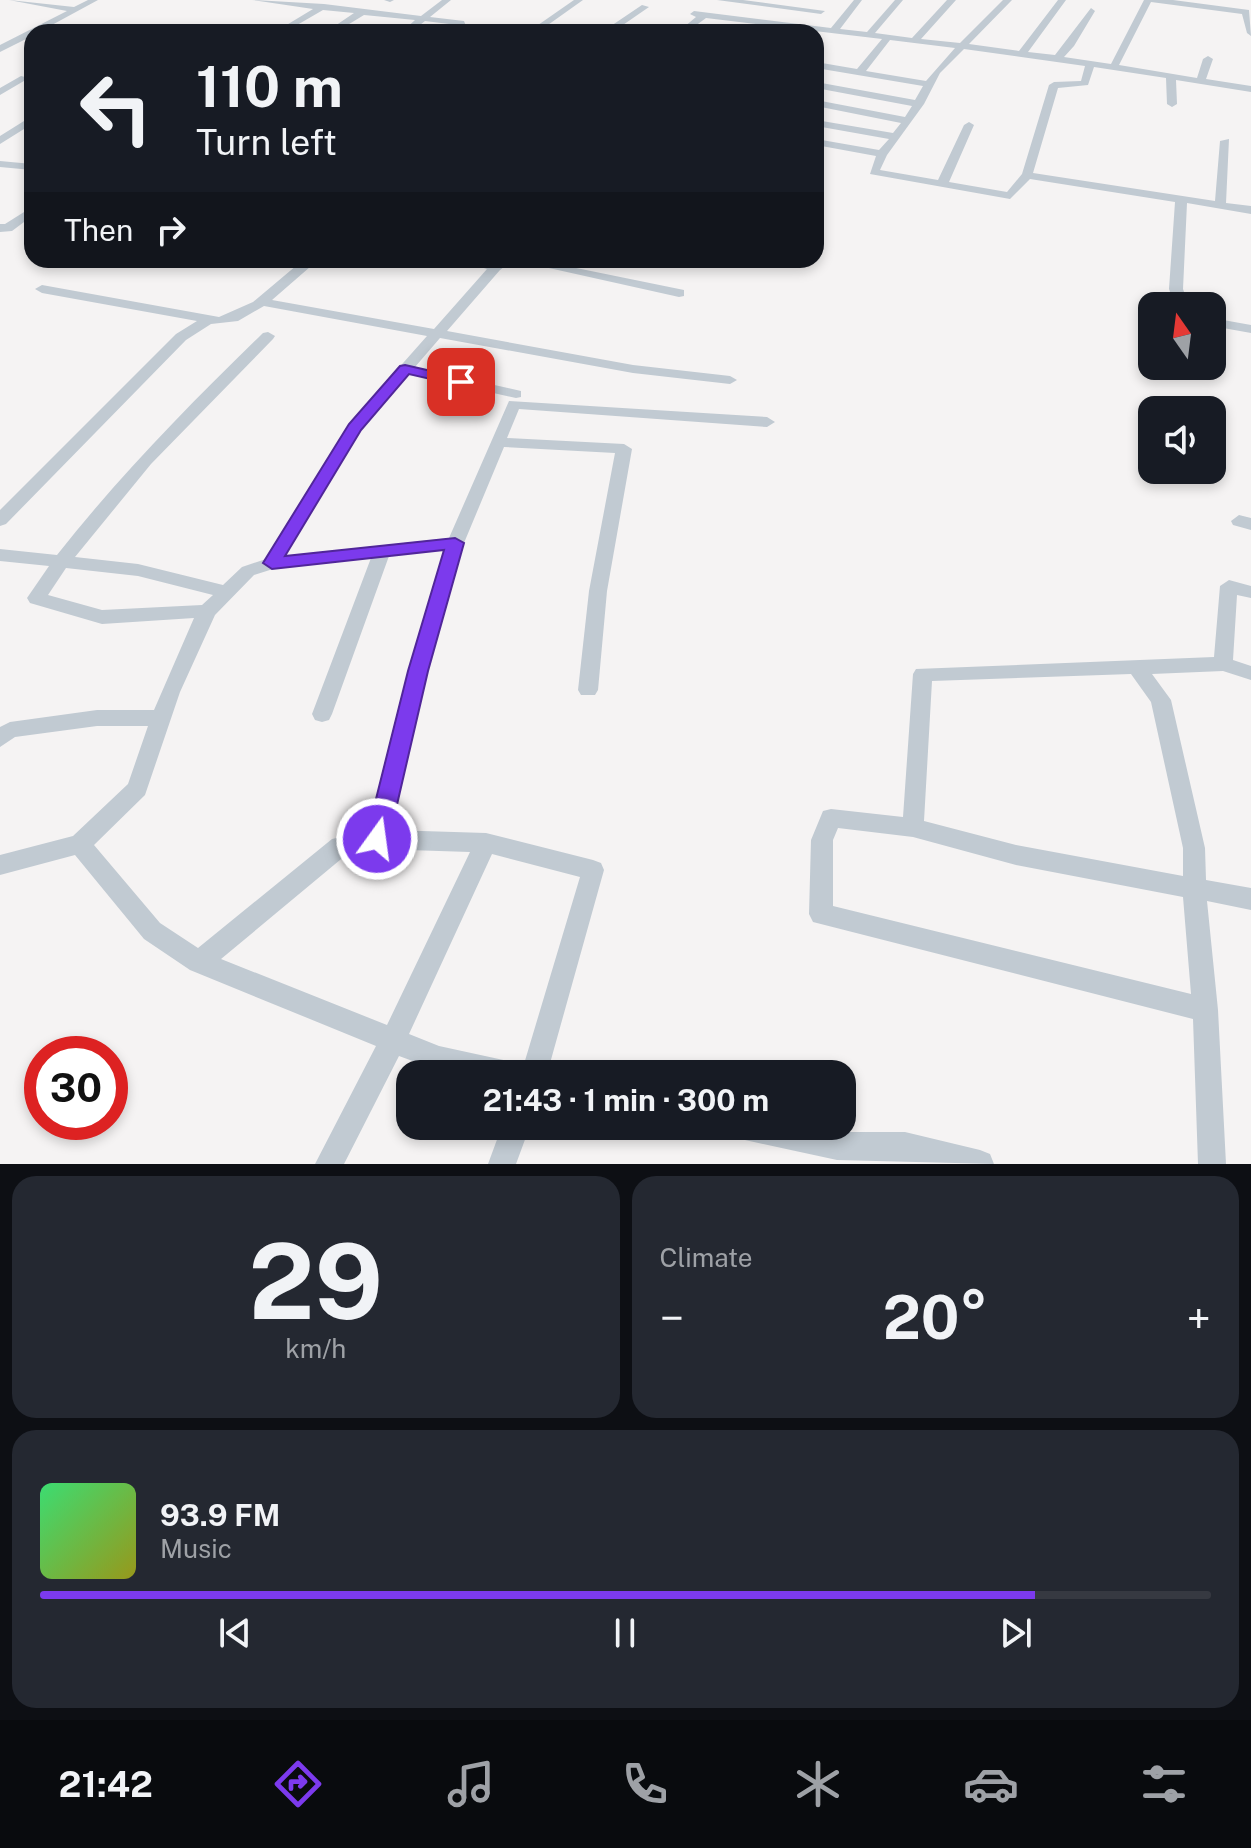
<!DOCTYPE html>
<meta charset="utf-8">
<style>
body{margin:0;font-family:"Public Sans",sans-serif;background:#242831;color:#f1f3f6;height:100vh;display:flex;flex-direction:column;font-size:30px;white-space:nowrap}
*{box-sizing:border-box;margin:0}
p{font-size:26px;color:#9ea1a6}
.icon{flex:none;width:44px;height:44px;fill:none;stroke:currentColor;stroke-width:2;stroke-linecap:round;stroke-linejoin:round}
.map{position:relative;height:1164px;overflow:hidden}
.panel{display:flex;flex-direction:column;gap:12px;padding:12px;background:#0d0f14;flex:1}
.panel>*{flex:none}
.banner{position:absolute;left:24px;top:24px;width:800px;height:244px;border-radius:24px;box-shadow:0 4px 12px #0003;background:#171b24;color:#f1f3f6;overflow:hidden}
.needle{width:52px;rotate:346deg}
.controls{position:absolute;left:1138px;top:292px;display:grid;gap:16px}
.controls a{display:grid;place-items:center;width:88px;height:88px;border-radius:16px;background:#171b24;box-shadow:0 4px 12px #0003;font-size:40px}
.speed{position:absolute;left:24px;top:1036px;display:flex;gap:16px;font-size:40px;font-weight:700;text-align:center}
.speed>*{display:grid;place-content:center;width:104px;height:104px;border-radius:50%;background:#171b24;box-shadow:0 4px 12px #0003;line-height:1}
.speed .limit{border:12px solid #d22;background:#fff;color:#111}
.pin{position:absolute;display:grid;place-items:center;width:68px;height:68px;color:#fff;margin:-34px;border-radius:16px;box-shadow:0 4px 12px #0006}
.me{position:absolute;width:88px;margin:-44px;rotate:14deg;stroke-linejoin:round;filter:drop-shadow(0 0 6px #0008)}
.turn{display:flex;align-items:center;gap:28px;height:168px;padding:0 40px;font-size:36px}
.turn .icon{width:104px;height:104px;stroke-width:2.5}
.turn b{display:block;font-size:56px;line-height:68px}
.then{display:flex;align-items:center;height:76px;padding:0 40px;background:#0003;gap:16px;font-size:30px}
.big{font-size:60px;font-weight:700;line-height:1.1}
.panel .card{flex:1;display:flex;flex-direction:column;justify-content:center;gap:12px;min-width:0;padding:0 28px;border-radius:24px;background:#242831}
.panel .dial{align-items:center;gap:0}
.dial b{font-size:104px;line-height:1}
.song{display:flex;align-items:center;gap:24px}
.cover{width:96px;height:96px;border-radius:12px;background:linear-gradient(135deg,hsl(140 70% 55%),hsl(60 70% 35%))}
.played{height:8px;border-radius:4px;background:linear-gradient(90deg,#7c3aed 85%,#363941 85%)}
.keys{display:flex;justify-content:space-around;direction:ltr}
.heat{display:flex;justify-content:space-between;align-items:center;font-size:44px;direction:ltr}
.panel .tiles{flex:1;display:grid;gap:12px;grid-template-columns:1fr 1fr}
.card:last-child{grid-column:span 2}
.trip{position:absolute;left:396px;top:1060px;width:460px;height:80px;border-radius:24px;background:#171b24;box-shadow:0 4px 12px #0003;font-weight:700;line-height:80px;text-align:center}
.tab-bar{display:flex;height:128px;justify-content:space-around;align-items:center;background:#090b0e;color:#9ea1a6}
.tab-bar .icon{width:56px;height:56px}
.tab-bar .on{color:#7c3aed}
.tab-bar b{font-size:36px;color:#f1f3f6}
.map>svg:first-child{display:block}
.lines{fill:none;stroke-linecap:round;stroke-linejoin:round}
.street{fill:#c1cad2;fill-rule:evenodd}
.route{fill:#7c3aed;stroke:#51269a;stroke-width:2}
</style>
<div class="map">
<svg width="1251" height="1164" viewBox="0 0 1251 1164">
<rect width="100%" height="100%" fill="#f5f3f3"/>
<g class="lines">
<path class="street" d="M9,0L74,7L88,0H98L39,32H32V36L0,52V45L67,11Z
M252,0L324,4L421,16L442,0H451L430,17L464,21L466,26L458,32H448L457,25L425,21L411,32H402L415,20L364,15L336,32H326L354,13L323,10L285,32H275L313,9Z
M384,0H394L390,2Z
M574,0H583L538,32H528Z
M717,0H743L825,11L821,14Z
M854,0H862L840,29L867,32L895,0H903L875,33L912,38L947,0H956L921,39L960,43L1003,0H1012L969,44L1019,51L1058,0H1066L1028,52L1055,55L1091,8L1095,11L1074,46L1064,57L1111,64L1144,0H1173L1249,10L1251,36L1247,33L1242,14L1151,2L1119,65L1197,78L1203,59L1208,56L1213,59L1206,79L1251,86V92L1176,80L1177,104L1172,107L1167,104L1166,78L1094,67L1088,85L1058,88L1033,173L1215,201L1220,141L1229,139L1226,203L1251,206V214L1187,203L1183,289L1189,306H1175L1169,289L1175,202L1030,179L1010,199L870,174L876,156L816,145V139L879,150L889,139L816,126V120L893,133L901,123L816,106V100L905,117L912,106L816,88V82L915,100L923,86L816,68V62L857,69L882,39L706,18L687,32H678L696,17L690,14L694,11L831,28ZM890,40L955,48L926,81L866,71ZM964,49L1085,66L1081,81L1054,82L1049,85L1022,174L1007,192L949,182L974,125L969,122L964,125L938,180L880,170L887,155L924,104L940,73Z
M642,5L649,7L620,27L644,32H602Z
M164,26L212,29L216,32L161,31Z
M21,76L29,78L0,95V88Z
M32,116V124L0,144V136Z
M0,161L32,164V170L0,167Z
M32,207V216L12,231L0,232V224H5Z
M303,260H318L272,300L434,329L487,269L458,260L494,263L498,260H537L684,290V296L679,297L513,260L500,270L447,331L633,365L730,376L737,380L730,384L633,373L440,338L415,367L521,391V397L516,398L409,374L360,429L285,556L449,538L509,401L767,417L775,422L767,427L519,409L507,438L624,444L632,449L607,591L598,690L595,695H581L578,690L589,591L615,453L504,447L464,543L428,671L390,830L486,833L593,860L601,863L604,870L547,1074H448L399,1056L344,1164H315L376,1046L190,970L144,939L75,855L0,875V855L73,836L128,784L148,726H97L15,737L0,747V727L10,722L97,710H154L194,618L102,624L30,603L27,598L49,566L0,561V549L57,555C120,475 190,404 263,333L268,332L275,336L273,339L151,464L75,557L138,564L223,585L242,567L266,559L349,424L427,336L264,306L238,321L211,324L186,340L6,524L0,526V510L176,334L197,321L42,293L35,289L42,285L219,317L253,302ZM444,550L408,671L368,831L332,839L198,948L160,923L94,845L145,795L180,692L215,615L254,575L273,569L371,558L312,714L315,720L322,722L329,720L332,714L389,556ZM66,568L138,576L213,595L202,605L102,610L48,595ZM377,849L470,852L387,1025L221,959L346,855ZM492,854L580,877L521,1074L517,1065L508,1061L439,1046L409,1034Z
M343,260H392L369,268Z
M1212,318L1251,325V333L1212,326Z
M1239,515L1251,518V530L1233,525L1231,521Z
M1229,580L1251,586V598L1237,595L1233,660L1251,666V680L1223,671L1152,674L1171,700L1205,848L1206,880L1251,888V910L1207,901L1218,1010L1226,1164H1198L1193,1019L813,922L809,914L811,840L823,811L831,809L903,817L913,674L916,669L1214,657L1220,586ZM1131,674L1151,702L1183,848V876L1016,845L924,821L932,681ZM838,828L913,837L1016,865L1183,897L1191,994L833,906V840Z
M502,1126H530L516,1164H488Z
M731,1126H808L837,1132H905L980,1150L990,1154L994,1164L837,1160L745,1140L735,1136Z"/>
</g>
<path class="route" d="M405,365L466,379L468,382L461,386L409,374L361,430L285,556L455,538L464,543L428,671L389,839L385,845L377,848L369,845L366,839L408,671L444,550L272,569L263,563L349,424L400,366Z"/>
</svg>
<div class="controls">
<a><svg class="needle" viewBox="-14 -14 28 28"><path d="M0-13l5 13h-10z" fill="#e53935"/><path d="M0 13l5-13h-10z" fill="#9ea1a6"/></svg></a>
<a><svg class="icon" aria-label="sound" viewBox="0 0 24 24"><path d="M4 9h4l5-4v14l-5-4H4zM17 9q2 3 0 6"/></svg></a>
</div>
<div class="speed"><div class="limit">30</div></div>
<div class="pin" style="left:461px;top:382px;background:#d93025"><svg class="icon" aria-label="arrive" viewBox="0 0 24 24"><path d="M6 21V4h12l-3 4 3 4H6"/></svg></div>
<svg class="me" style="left:377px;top:839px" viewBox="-20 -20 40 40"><circle r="17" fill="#7c3aed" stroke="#fff" stroke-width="3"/><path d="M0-11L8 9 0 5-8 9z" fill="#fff"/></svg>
<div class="trip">21:43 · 1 min · 300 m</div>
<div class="banner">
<div class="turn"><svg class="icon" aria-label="left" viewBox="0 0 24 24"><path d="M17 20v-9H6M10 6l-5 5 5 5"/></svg><div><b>110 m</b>Turn left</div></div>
<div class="then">Then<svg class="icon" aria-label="right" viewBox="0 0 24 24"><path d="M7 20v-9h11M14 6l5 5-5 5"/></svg></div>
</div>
</div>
<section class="panel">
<div class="tiles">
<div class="card dial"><b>29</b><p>km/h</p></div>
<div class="card"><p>Climate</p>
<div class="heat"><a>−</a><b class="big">20°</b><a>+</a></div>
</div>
<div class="card">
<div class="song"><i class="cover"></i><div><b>93.9 FM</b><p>Music</p></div></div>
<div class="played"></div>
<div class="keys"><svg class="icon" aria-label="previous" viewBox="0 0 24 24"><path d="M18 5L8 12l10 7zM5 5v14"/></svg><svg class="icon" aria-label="pause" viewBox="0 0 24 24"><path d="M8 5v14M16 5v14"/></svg><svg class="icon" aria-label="next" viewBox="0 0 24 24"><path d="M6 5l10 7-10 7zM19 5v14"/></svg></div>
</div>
</div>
</section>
<nav class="tab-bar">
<b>21:42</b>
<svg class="icon on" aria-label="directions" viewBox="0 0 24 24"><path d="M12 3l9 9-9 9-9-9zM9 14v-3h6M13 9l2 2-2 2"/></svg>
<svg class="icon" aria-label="music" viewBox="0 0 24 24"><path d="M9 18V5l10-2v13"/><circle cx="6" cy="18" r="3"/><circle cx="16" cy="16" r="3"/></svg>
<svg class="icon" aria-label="phone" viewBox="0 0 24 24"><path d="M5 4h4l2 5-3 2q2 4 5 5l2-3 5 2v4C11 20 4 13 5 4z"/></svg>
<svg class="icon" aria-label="climate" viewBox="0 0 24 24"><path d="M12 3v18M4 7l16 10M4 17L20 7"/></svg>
<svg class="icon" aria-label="car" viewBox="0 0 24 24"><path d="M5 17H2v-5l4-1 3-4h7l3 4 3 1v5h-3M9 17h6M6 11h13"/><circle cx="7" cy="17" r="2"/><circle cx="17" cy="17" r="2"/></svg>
<svg class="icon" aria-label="filters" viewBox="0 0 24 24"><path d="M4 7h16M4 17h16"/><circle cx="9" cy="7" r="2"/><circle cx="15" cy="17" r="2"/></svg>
</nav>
